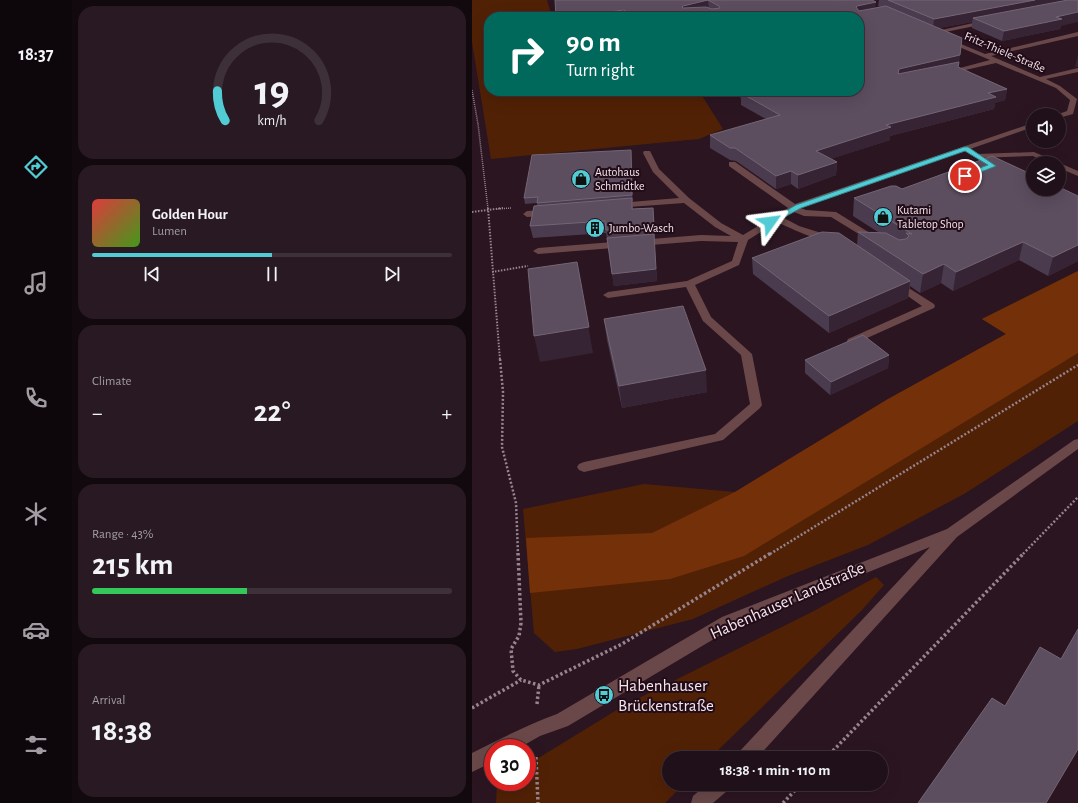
<!DOCTYPE html>
<meta charset="utf-8">
<style>
body{margin:0;font-family:"Alegreya Sans",sans-serif;background:#281922;color:#f1f3f6;height:100vh;display:flex;flex-direction:column;font-size:15px;white-space:nowrap}
*{box-sizing:border-box;margin:0}
p{font-size:13px;color:#a29da2}
.icon{flex:none;width:22px;height:22px;fill:none;stroke:currentColor;stroke-width:2;stroke-linecap:round;stroke-linejoin:round}
.map{position:relative;flex:1;overflow:hidden}
.panel{display:flex;flex-direction:column;gap:6px;padding:6px;background:#12090e;width:400px}
.panel>*{flex:none}
.guide{position:absolute;left:12px;top:12px;width:380px;height:84px;border-radius:16px;box-shadow:0 4px 16px #0002,0 0 0 1px #3d3038;background:#00695c;color:#fff;overflow:hidden}
.tools{position:absolute;left:554px;top:108px;display:grid;gap:8px}
.tools a{display:grid;place-items:center;width:40px;height:40px;border-radius:50%;background:#201019;box-shadow:0 4px 16px #0002,0 0 0 1px #3d3038;font-size:20px}
.speed{position:absolute;left:12px;top:739px;display:flex;gap:8px;font-size:20px;font-weight:700;text-align:center}
.speed>*{display:grid;place-content:center;width:52px;height:52px;border-radius:50%;background:#201019;box-shadow:0 4px 16px #0002,0 0 0 1px #3d3038;line-height:1}
.speed .limit{border:6px solid #d22;background:#fff;color:#111}
.pin{position:absolute;display:grid;place-items:center;width:34px;height:34px;color:#fff;margin:-17px;border:2px solid #fff;border-radius:50%;box-shadow:0 1px 4px #0007}
.me{position:absolute;width:44px;margin:-22px;rotate:59deg;stroke-linejoin:round;filter:drop-shadow(0 0 3px #0008)}
.turn{display:flex;align-items:center;gap:14px;height:84px;padding:0 16px;font-size:18px}
.turn .icon{width:52px;height:52px;stroke-width:2.5}
.turn b{display:block;font-size:28px;line-height:34px}
.big{font-size:30px;font-weight:700;line-height:1.1}
.panel .widget{flex:1;display:flex;flex-direction:column;justify-content:center;gap:6px;min-width:0;padding:0 14px;border-radius:16px;background:#281922}
.panel .dial{align-items:center;gap:0}
.dial svg{height:104px;overflow:visible;fill:none;stroke:#3d3038;stroke-width:7;stroke-linecap:round;text-anchor:middle}
.dial text{fill:#f1f3f6;stroke:none}
.song{display:flex;align-items:center;gap:12px}
.cover{width:48px;height:48px;border-radius:6px;background:linear-gradient(135deg,hsl(0 70% 55%),hsl(100 70% 35%))}
.played{height:4px;border-radius:2px;background:linear-gradient(90deg,#51ccd4 50%,#3d3038 50%)}
.keys{display:flex;justify-content:space-around;direction:ltr}
.heat{display:flex;justify-content:space-between;align-items:center;font-size:22px;direction:ltr}
.charge{height:6px;border-radius:3px;background:linear-gradient(90deg,#34c759 43%,#3d3038 0)}
.trip{position:absolute;left:190px;top:751px;width:226px;height:40px;border-radius:20px;background:#201019;box-shadow:0 4px 16px #0002,0 0 0 1px #3d3038;font-weight:700;line-height:40px;text-align:center}
main{display:flex;flex:1;min-height:0}
.tab-bar{display:flex;flex-direction:column;width:72px;justify-content:space-around;align-items:center;background:#0d060a;color:#a29da2}
.tab-bar .icon{width:28px;height:28px}
.tab-bar .current{color:#51ccd4}
.tab-bar b{font-size:18px;color:#f1f3f6}
.map>svg:first-child{display:block}
.green{fill:#512105}
.forest{fill:#743109}
.lines{fill:none;stroke-linecap:round;stroke-linejoin:round}
.path-far3{stroke:#97848e;stroke-width:1.5;stroke-dasharray:1 1;stroke-linecap:butt}
.path-far2{stroke:#97848e;stroke-width:2;stroke-dasharray:1.5 1.5;stroke-linecap:butt}
.path-far1{stroke:#97848e;stroke-width:2.5;stroke-dasharray:2 2;stroke-linecap:butt}
.path{stroke:#97848e;stroke-width:3.5;stroke-dasharray:2.5 2.5;stroke-linecap:butt}
.minor{fill:#6a4849;fill-rule:evenodd}
.wall{fill:#4a3b4e}
.shaded-wall{fill:#362435}
.building{fill:#5c4d5f;stroke:#746575}
.route{fill:#51ccd4;stroke:#35858a}
.labels{text-anchor:middle;stroke-width:4;stroke-linejoin:round;paint-order:stroke}
.far-street-label{font-size:12px;fill:#f5e5ed;stroke:#210c17}
.far-poi-label{font-size:12px;fill:#f5e5ed;stroke:#210c17;text-anchor:start}
.near-street-label{font-size:17px;fill:#f5e5ed;stroke:#210c17}
.near-poi-label{font-size:17px;fill:#f5e5ed;stroke:#210c17;text-anchor:start}
</style>
<main>
<nav class="tab-bar">
<b>18:37</b>
<svg class="icon current" aria-label="directions" viewBox="0 0 24 24"><path d="M12 3l9 9-9 9-9-9zM9 14v-3h6M13 9l2 2-2 2"/></svg>
<svg class="icon" aria-label="music" viewBox="0 0 24 24"><path d="M9 18V5l10-2v13"/><circle cx="6" cy="18" r="3"/><circle cx="16" cy="16" r="3"/></svg>
<svg class="icon" aria-label="phone" viewBox="0 0 24 24"><path d="M5 4h4l2 5-3 2q2 4 5 5l2-3 5 2v4C11 20 4 13 5 4z"/></svg>
<svg class="icon" aria-label="climate" viewBox="0 0 24 24"><path d="M12 3v18M4 7l16 10M4 17L20 7"/></svg>
<svg class="icon" aria-label="car" viewBox="0 0 24 24"><path d="M5 17H2v-5l4-1 3-4h7l3 4 3 1v5h-3M9 17h6M6 11h13"/><circle cx="7" cy="17" r="2"/><circle cx="17" cy="17" r="2"/></svg>
<svg class="icon" aria-label="filters" viewBox="0 0 24 24"><path d="M4 7h16M4 17h16"/><circle cx="9" cy="7" r="2"/><circle cx="15" cy="17" r="2"/></svg>
</nav>
<section class="panel">
<div class="widget dial"><svg viewBox="0 0 100 80">
<path d="M14 69A42 42 0 1 1 86 69"/>
<path d="M14 69A42 42 0 0 1 8 46" stroke="#51ccd4"/>
<text x="50" y="56" font-size="32" font-weight="700">19</text>
<text x="50" y="72" font-size="11">km/h</text>
</svg></div>
<div class="widget">
<div class="song"><i class="cover"></i><div><b>Golden Hour</b><p>Lumen</p></div></div>
<div class="played"></div>
<div class="keys"><svg class="icon" aria-label="previous" viewBox="0 0 24 24"><path d="M18 5L8 12l10 7zM5 5v14"/></svg><svg class="icon" aria-label="pause" viewBox="0 0 24 24"><path d="M8 5v14M16 5v14"/></svg><svg class="icon" aria-label="next" viewBox="0 0 24 24"><path d="M6 5l10 7-10 7zM19 5v14"/></svg></div>
</div>
<div class="widget"><p>Climate</p>
<div class="heat"><a>−</a><b class="big">22°</b><a>+</a></div>
</div>
<div class="widget"><p>Range · 43%</p><b class="big">215 km</b><div class="charge"></div></div>
<div class="widget"><p>Arrival</p><b class="big">18:38</b></div>
</section>
<div class="map">
<svg width="606" height="803" viewBox="0 0 606 803">
<rect width="100%" height="100%" fill="#2b1521"/>
<path class="green" d="M0,0H75L80,17H17V91H227L251,129L227,139L19,159L0,42Z
M606,271V421L492,494L396,545L316,576L221,619L105,649L83,652L62,633L51,509L172,484L263,492L416,399L534,334L510,319Z
M404,577L412,585L390,610L238,758H197V784H212L193,803H24L25,783L55,782V765L153,705L340,612Z"/>
<path class="forest" d="M606,271V353L272,556L198,579L58,593L54,538L180,533L263,492L416,399L534,334L510,319Z"/>
<g class="lines">
<path class="path-far3" d="M0,90L6,124L16,209
M24,209L39,208"/>
<path class="path-far2" d="M16,208L28,360
M0,212L31,208
M20,272L56,266"/>
<path class="path-far1" d="M28,359L31,392L30,447L44,503L46,554
M298,554L606,365
M551,554L606,497"/>
<path class="path" d="M46,553L49,623L47,636L39,649L41,671L49,680L67,685L150,644L299,553
M65,704L67,685
M0,708L49,680
M64,757L66,803
M354,758L552,553
M311,803L329,784"/>
<path class="minor" d="M515,20L518,22L517,23L459,35L456,33Z
M606,32V36L519,56L568,77L606,68V72L574,79L588,86L605,99L601,114L587,118V115H584L595,111L598,100L584,88L524,63L476,74L473,72L518,60L473,41V39H477L513,54Z
M249,91H257L260,94L255,95Z
M561,123V127L329,208L334,210L364,212L406,238L408,240L406,242H400L359,217L332,216L322,212L312,218L327,226L362,237L364,239L362,241C351,244 316,227 305,222L276,240L267,265L223,285L239,317L280,354L290,405L288,408L251,440L112,472L107,470L105,467L107,464L112,462L243,434L278,404L269,355L231,321L214,287L136,298L131,295L136,292L215,281L260,261L266,242L229,241L66,254L61,251L66,248L229,235L259,236L243,227L212,203L143,208L142,206L146,203L207,198L181,172L171,153L172,151H178L187,169L217,198L249,223L271,235L316,208L257,166V162H263L323,204Z
M562,152L606,171V176L587,168V163H575L561,156L506,158L502,156L506,154Z
M76,210L80,213L79,215L55,217L51,214L55,211Z
M424,280L462,304L463,306L462,308L384,343H376L375,341L376,339L450,306L420,285L419,283L420,281Z
M606,439V449L485,537L285,758H264L267,752L458,547L262,627L96,726L68,736L47,748H21V762L0,772V753C28,739 55,725 85,714L250,617L475,529L602,440Z
M235,784H257L255,791L241,803H219L221,796Z"/>
</g>
<path class="wall" d="M83,0H404H400L403,8L408,7L406,6L407,0H606L589,26L588,29L530,41L500,28V22L467,28L490,38L486,67L535,89L533,100L523,103L522,109L418,136V140L358,159L365,162L364,175L326,189L319,184L304,189L264,161L258,160L238,148V135L294,119L269,105V98L259,91H387V17H84Z
M159,150L161,201H160L161,209L181,208L182,219L183,237H182L185,281L142,286L134,233L61,238L58,226L65,206V203L53,204L52,198Z
M430,189L606,196V261L576,276L547,260L481,291L469,283L448,293L438,286L436,298L357,333L281,274L280,258L385,245L386,232H406L381,216L382,198Z
M132,319L235,392L150,408L135,340Z
M417,355L416,368L358,395L333,373V360Z"/>
<path class="shaded-wall" d="M236,0L237,10L212,16L210,7L211,6Z
M563,0H606L501,18L500,22L461,29L462,19Z
M404,2L403,12L385,16L384,7L385,6Z
M152,10V17H123V14Z
M606,12V22L589,26L588,29L530,41L532,31L584,17Z
M606,54V67H603Z
M488,55L487,66L426,81L427,69Z
M535,89L533,100L523,103L522,109L418,136V140L343,164L344,151L414,125L516,93Z
M159,150L160,155L161,201L160,195Z
M365,162L364,175L326,189V175Z
M319,171V184L304,189V176Z
M181,208L182,219L183,237L182,226Z
M182,234L183,246L185,281L142,286L140,274Z
M551,242L547,260L481,291L484,272Z
M606,245V261L576,276L581,257Z
M105,262L121,353L68,362L62,336Z
M472,264L469,283L448,293L451,274Z
M438,281L436,298L357,333V316Z
M417,355L416,368L358,395L359,382Z
M234,370L235,392L150,408L147,386Z"/>
<path class="building" d="M83,0H236L211,6L210,7L211,8L234,7L240,9L248,8L247,6L236,0H400L404,2L385,6L384,7L387,11L414,6L490,38L488,55L427,69L426,74L487,62L486,67L535,89L516,93L524,97L414,125L419,127L344,151L365,162L326,175L319,171L304,176L263,148H258L238,135L308,115L269,93L275,91H387V17H163L152,10L123,14V17H84Z
M416,0H563L462,19Z
M596,0H606V12L584,17L590,19L532,31L501,18Z
M159,150L160,195L65,203L66,197L52,198L60,155Z
M520,156L561,175V189H587V187L606,196V245L581,257L551,242L484,272L472,264L451,274L386,232L414,233L427,240L434,239L437,236L434,233L440,234L382,198L419,186H424L430,189Z
M160,198V209L181,208L182,226L134,230L133,221L58,226L62,206Z
M350,232L367,233L438,281L357,316L280,258Z
M182,234L184,269L140,274L135,238Z
M105,262L117,327L62,336L56,269Z
M211,306L234,370L147,386L132,319Z
M391,335L417,355L359,382L333,360Z
M606,629V749L574,803H446L520,698L533,706L568,647L589,659Z"/>
<path class="route" d="M492,147H496L524,166L496,177H491V174L516,165L493,151L329,208L300,224L294,222L324,205Z"/>
<defs>
<symbol id="shop-disc" viewBox="-11 -11 22 22"><circle r="9.5" fill="#51ccd4" stroke="#210c17"/><path d="M-5-2.5h2.3a2.7 3.5 0 0 1 5.4 0H5L5.5 6h-11ZM-1.5-2.5h3a1.5 2.3 0 0 0-3 0Z" fill="#111"/></symbol>
<symbol id="building-disc" viewBox="-11 -11 22 22"><circle r="9.5" fill="#51ccd4" stroke="#210c17"/><path d="M-4-6H4V6H1V3H-1V6H-4ZM-2.5-4.3h1.7v1.8h-1.7ZM.8-4.3h1.7v1.8H.8ZM-2.5-1h1.7V.8h-1.7ZM.8-1h1.7V.8H.8Z" fill="#111"/></symbol>
<symbol id="bus-disc" viewBox="-11 -11 22 22"><circle r="9.5" fill="#51ccd4" stroke="#210c17"/><path d="M-5-6H5V4H4V6H2V4H-2V6H-4V4H-5ZM-3.5-4V0h7V-4ZM-3.5 1.2v1.5H-2V1.2ZM2 1.2v1.5H3.5V1.2Z" fill="#111"/></symbol>
</defs>
<g fill-rule="evenodd">
<use href="#shop-disc" x="98" y="168" width="22" height="22"/>
<use href="#shop-disc" x="400" y="206" width="22" height="22"/>
<use href="#building-disc" x="112" y="217" width="22" height="22"/>
<use href="#bus-disc" x="121" y="684" width="22" height="22"/>
</g>
<g class="labels">
<g class="far-street-label">
<text transform="translate(533 52) rotate(23)" y="4">Fritz-Thiele-Straße</text>
</g>
<g class="far-poi-label">
<text x="123" y="176">Autohaus<tspan x="123" dy="14">Schmidtke</tspan></text>
<text x="425" y="214">Kutami<tspan x="425" dy="14">Tabletop Shop</tspan></text>
<text x="137" y="232">Jumbo-Wasch</text>
</g>
<g class="near-street-label">
<text transform="translate(315 600) rotate(-24)" y="6">Habenhauser Landstraße</text>
</g>
<g class="near-poi-label">
<text x="146" y="691">Habenhauser<tspan x="146" dy="20">Brückenstraße</tspan></text>
</g>
</g>
</svg>
<div class="tools">
<a><svg class="icon" aria-label="sound" viewBox="0 0 24 24"><path d="M4 9h4l5-4v14l-5-4H4zM17 9q2 3 0 6"/></svg></a>
<a><svg class="icon" aria-label="layers" viewBox="0 0 24 24"><path d="M12 4l9 5-9 5-9-5zM3 14l9 5 9-5"/></svg></a>
</div>
<div class="speed"><div class="limit">30</div></div>
<div class="pin" style="left:493px;top:176px;background:#d93025"><svg class="icon" aria-label="arrive" viewBox="0 0 24 24"><path d="M6 21V4h12l-3 4 3 4H6"/></svg></div>
<svg class="me" style="left:298px;top:222px" viewBox="-20 -20 40 40"><path d="M0-17L14 15 0 8-14 15z" fill="#51ccd4" stroke="#fff" stroke-width="4"/></svg>
<div class="trip">18:38 · 1 min · 110 m</div>
<div class="guide">
<div class="turn"><svg class="icon" aria-label="right" viewBox="0 0 24 24"><path d="M7 20v-9h11M14 6l5 5-5 5"/></svg><div><b>90 m</b>Turn right</div></div>
</div>
</div>
</main>
